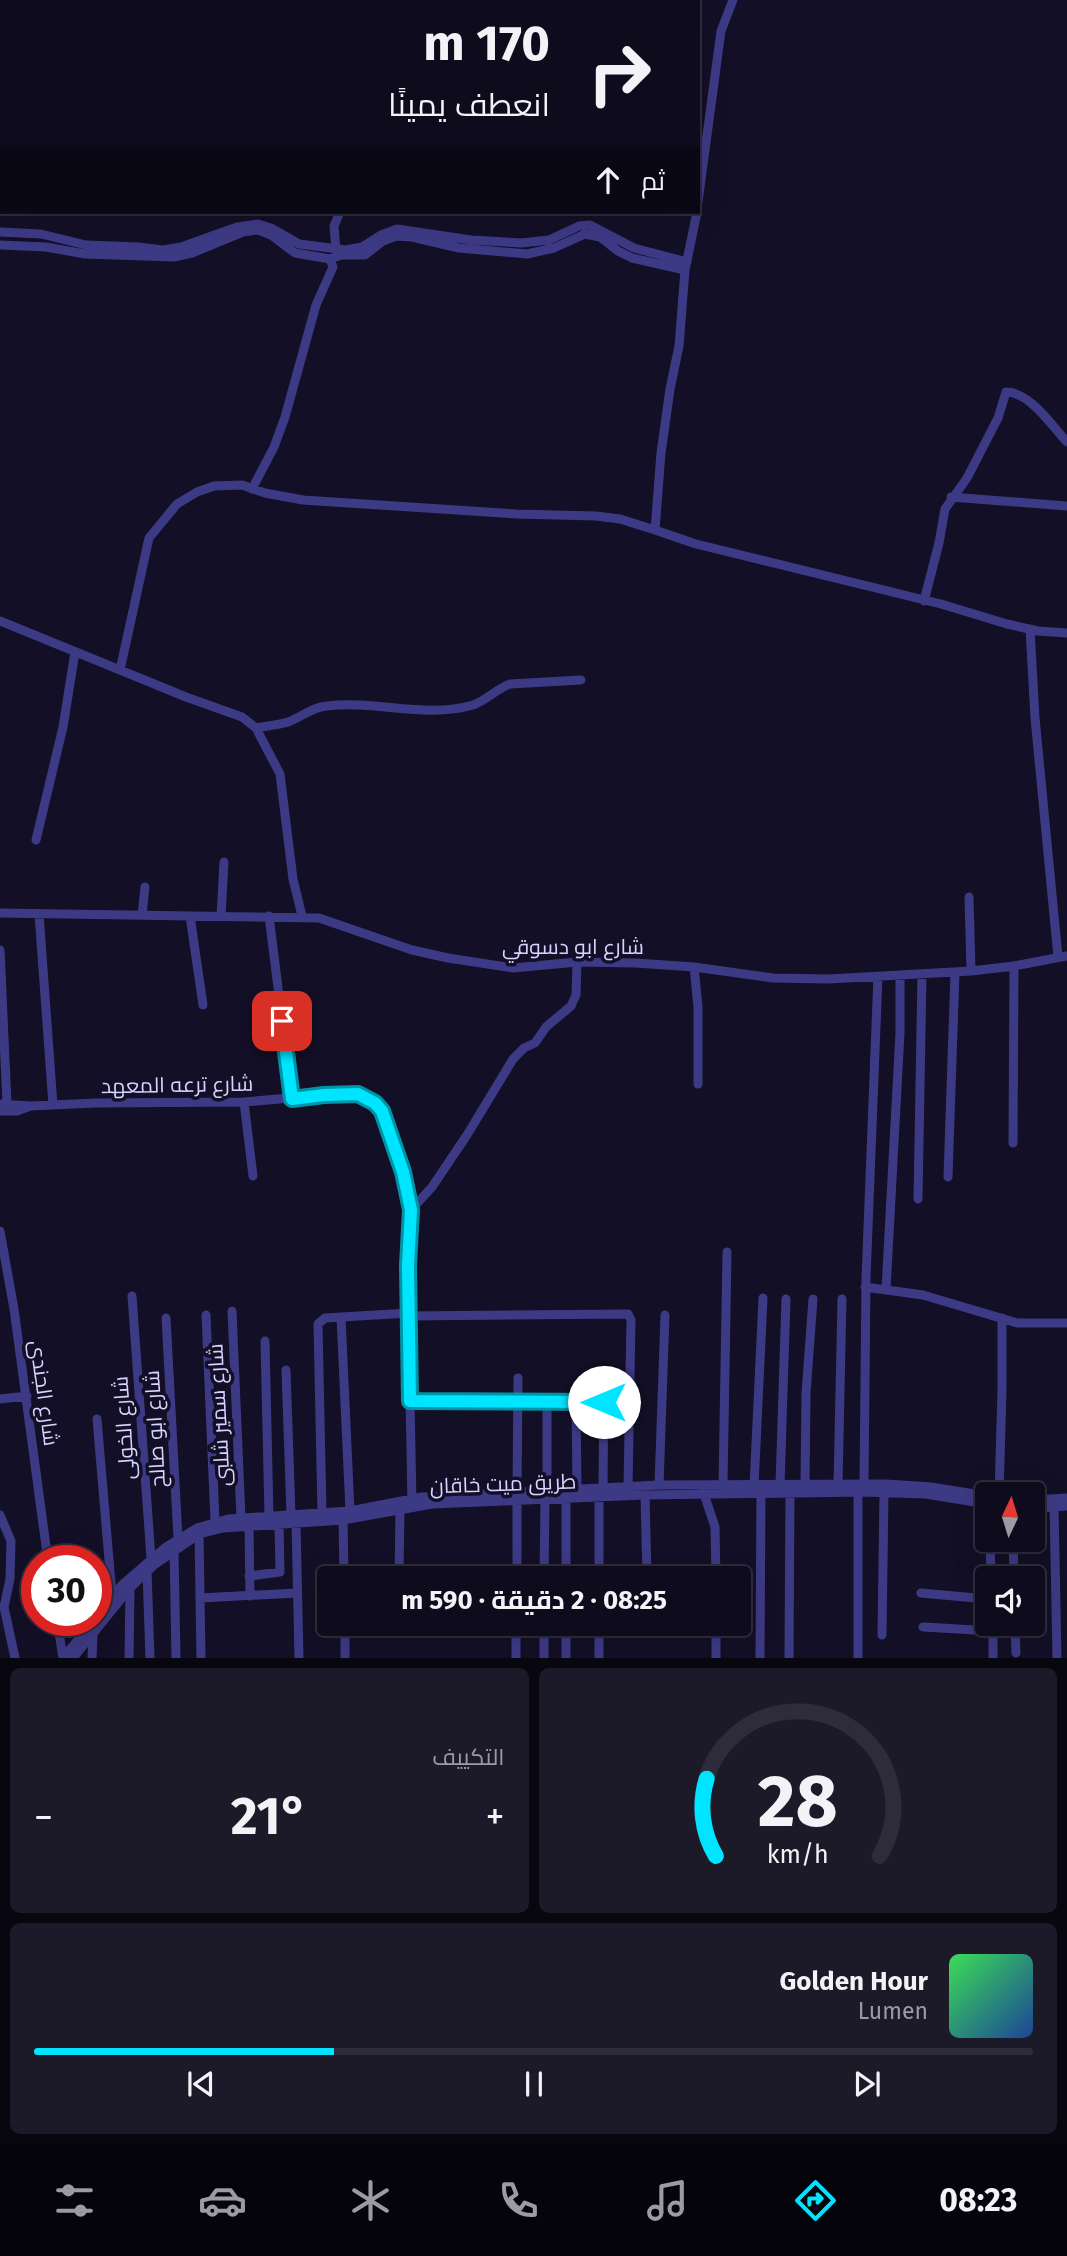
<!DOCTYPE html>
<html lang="ar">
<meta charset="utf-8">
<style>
body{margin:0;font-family:"Fira Sans",Cairo,sans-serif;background:#1c1929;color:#f1f3f6;direction:rtl;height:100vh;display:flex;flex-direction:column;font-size:26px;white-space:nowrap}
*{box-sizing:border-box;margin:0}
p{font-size:23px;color:#9b9ba3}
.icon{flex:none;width:38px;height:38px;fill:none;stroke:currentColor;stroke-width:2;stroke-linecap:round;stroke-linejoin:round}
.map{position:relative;height:1658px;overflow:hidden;direction:ltr}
.details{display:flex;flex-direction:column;gap:10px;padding:10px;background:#08060f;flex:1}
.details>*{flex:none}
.top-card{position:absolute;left:0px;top:0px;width:700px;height:214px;box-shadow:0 7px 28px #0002,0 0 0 2px #2e2b3b;direction:rtl;background:#0e0b1c;color:#f1f3f6;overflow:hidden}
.needle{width:46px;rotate:4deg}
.buttons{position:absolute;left:975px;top:1482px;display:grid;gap:14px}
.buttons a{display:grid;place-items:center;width:70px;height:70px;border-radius:7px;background:#0e0b1c;box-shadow:0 7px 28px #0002,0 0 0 2px #2e2b3b;font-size:35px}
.speed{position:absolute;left:21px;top:1545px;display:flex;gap:14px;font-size:35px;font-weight:700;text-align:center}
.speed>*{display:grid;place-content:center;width:91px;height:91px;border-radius:50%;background:#0e0b1c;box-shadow:0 7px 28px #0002,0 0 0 2px #2e2b3b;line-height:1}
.speed .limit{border:10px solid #d22;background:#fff;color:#111}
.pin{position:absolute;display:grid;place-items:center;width:60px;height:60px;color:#fff;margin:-30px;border-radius:14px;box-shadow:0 4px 10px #0006}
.me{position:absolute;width:77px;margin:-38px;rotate:270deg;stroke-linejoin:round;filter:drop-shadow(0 0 5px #0008)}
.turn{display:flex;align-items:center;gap:24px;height:147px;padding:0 35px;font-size:32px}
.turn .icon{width:91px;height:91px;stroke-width:2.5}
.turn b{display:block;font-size:49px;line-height:60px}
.then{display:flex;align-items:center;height:66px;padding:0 35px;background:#0003;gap:14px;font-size:26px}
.big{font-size:52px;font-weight:700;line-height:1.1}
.details .card{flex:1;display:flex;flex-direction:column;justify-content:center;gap:10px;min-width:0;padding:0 24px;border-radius:10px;background:#1c1929}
.details .dial{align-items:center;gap:0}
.dial svg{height:182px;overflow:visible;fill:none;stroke:#2e2b3b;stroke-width:7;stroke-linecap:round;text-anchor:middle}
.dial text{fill:#f1f3f6;stroke:none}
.song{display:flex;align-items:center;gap:21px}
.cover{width:84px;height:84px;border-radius:10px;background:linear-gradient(135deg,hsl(130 70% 55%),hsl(220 70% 35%))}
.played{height:7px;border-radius:4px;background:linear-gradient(90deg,#00e5ff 30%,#2e2b3b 30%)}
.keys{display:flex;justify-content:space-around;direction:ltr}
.heat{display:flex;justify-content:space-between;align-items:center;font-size:38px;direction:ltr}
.details .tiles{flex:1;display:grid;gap:10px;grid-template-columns:1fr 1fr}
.card:last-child{grid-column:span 2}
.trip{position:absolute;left:317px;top:1566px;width:434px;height:70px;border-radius:7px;background:#0e0b1c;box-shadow:0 7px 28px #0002,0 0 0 2px #2e2b3b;font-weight:700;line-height:70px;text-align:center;direction:rtl}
.dock{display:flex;height:112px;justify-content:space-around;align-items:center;background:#06040b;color:#9b9ba3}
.dock .icon{width:49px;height:49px}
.dock .active{color:#00e5ff}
.dock b{font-size:32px;color:#f1f3f6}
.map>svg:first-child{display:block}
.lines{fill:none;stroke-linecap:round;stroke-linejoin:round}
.minor{stroke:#3d3a85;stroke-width:9}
.route-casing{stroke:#0095a6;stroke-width:18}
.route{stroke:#00e5ff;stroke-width:12}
.labels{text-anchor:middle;stroke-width:7;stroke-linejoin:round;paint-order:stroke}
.street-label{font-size:21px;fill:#d9d4ff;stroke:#130f26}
</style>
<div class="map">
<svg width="1067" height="1658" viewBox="0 0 1067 1658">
<rect width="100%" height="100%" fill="#130f26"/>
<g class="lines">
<path class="minor" d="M1,0L13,2
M374,2V0
M0,35L2,36
M698,202L721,31L733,0
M697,212L685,270L679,346L670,389L661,453L655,530L696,544L941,604L1007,624L1038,631L1067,633
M0,232L41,234L86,245L138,247L163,250L181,247L237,227L258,224L271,228L299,244L346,250L362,247L381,235L397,229L471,240L521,243L549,240L579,226L590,225L634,248L687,262
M0,245L46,247L85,254L174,257L192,253L243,232L258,230L271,235L295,253L330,259L341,255H365L383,241L396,236L412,237L459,248L527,254L554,248L585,234L600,237L618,251L632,258L685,270
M336,250L334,226L340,212
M252,489L274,447L285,417L316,305L333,267L330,259
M951,497L1067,506
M924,601L939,543L945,509L967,478L998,418L1006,392C1030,392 1052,426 1067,442
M0,621L186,697L242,717L256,728L280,774L293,879L302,916
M1030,629L1035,718L1058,957
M120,670L149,538L177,504L197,492L214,486L242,485L265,493L303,500L516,514L596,516L620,519L655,530
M256,728C267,726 278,725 288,722C302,717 312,707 327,706C375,700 426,719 473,705C486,701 496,689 510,684L581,680
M36,840L63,727L75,652
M969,897L971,971
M0,913L319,918L412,950L448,958L513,968L577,962L636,963L694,967L773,978L829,979L971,971L1014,966L1067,956
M39,914L53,1105
M142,915L145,887
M190,916L203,1005
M221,916L224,862
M269,916L292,1099
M0,950L7,1104
M694,967L698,1007V1084
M244,1102L253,1176
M0,1104L30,1106L96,1103L244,1102L347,1093L367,1097L382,1111L403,1172L411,1210
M0,1111H17L28,1107
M1013,1143L1014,966
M948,1177L955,972
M918,1199L922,974
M0,1231L14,1309L48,1561
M865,1287L923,1295L1017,1323H1067
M886,1289L900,1033V975
M132,1296L151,1558
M232,1311L241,1518
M206,1315L215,1521
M409,1316L628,1314L631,1320L628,1487
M341,1317L350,1511
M166,1318L178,1538
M265,1341L269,1516
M286,1370L291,1515
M0,1399L27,1396
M410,1401L604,1402
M576,1402L577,1489
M97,1419L112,1595
M838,1484L842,1299
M864,1484L866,1278L878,976
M659,1485L665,1315
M780,1485L786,1299
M805,1485L806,1393L813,1299
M723,1486L727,1252
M754,1486L763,1298
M603,1488L604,1374
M547,1491V1402
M703,1491L715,1527L716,1578
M858,1491V1658
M517,1493L518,1378
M999,1494L1002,1390V1318
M645,1495L647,1578
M566,1499V1578
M1032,1500L1067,1498
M412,1505L408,1290L411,1210L432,1187L467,1135L513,1059L524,1048L535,1043L546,1027L571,1006L576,995L577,962
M1054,1507L1057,1658
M1032,1508L1067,1506
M322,1513L318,1324L325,1318L409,1313
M0,1515L11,1541L10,1579L4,1607L15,1658
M343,1517L344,1578
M296,1523L299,1658
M249,1526L250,1596
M199,1534L201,1658
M990,1540L991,1578
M1013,1540L1014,1578
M174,1550L176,1658
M147,1571L150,1658
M249,1576L280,1572L279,1524
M399,1578L400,1509
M517,1578V1502
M544,1578L545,1500
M599,1578V1498
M921,1593L987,1599
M200,1598L297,1593
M96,1617L121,1586L166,1547L197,1528L228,1519L350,1511L422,1497L659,1485L886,1484L931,1487L987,1496
M57,1620L63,1658
M345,1624V1658
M716,1624V1658
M993,1624V1658
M1015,1624L1016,1653
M923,1627L993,1631
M882,1635L884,1492
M63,1658L94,1620
M73,1658L130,1588L154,1565L199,1534L223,1528L343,1520L432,1504L645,1495L863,1492L926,1494L987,1504
M92,1658L93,1635
M129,1658L130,1588
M516,1658V1624
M544,1658V1624
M566,1658V1624
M599,1658V1624
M760,1658L761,1487
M789,1658L790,1493"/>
</g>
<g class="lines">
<defs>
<path id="route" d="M282,1021L292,1099L324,1095L358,1094L375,1103L382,1111L403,1172L411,1210L408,1265L410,1401L604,1402"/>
</defs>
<use href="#route" class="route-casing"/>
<use href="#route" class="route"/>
</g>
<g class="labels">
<g class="street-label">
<text x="573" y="954">شارع ابو دسوقي</text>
<text transform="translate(177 1085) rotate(-1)" y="7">شارع ترعه المعهد</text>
<text transform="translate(44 1393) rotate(82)" y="7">شارع الجندى</text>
<text transform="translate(219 1415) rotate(-93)" y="7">شارع سمير شلبى</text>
<text transform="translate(124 1428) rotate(-94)" y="7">شارع الخولى</text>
<text transform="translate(155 1429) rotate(-93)" y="7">شارع ابو صالح</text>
<text transform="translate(503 1484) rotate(-2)" y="7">طريق ميت خاقان</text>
</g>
</g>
</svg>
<div class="buttons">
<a><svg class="needle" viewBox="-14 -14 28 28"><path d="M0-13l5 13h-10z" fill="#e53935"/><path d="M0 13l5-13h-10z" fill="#9b9ba3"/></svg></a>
<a><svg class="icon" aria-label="sound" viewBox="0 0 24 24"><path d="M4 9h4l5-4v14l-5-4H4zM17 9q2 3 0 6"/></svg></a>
</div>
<div class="speed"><div class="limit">30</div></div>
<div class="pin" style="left:282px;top:1021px;background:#d93025"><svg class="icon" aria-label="arrive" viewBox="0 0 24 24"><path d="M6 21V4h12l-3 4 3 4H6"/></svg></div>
<svg class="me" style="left:604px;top:1402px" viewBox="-20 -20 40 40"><circle r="19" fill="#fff"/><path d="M0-13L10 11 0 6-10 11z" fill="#00e5ff"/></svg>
<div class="trip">08:25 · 2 دقيقة · 590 m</div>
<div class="top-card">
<div class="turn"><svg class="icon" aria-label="right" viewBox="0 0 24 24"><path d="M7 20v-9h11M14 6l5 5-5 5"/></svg><div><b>170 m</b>انعطف يمينًا</div></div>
<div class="then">ثم<svg class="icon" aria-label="ahead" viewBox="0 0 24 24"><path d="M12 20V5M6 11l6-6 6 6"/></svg></div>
</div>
</div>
<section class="details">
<div class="tiles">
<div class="card dial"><svg viewBox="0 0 100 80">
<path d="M14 69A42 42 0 1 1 86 69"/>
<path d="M14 69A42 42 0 0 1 10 35" stroke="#00e5ff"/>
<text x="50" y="56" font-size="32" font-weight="700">28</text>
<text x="50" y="72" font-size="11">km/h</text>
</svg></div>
<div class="card"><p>التكييف</p>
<div class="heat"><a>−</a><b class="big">21°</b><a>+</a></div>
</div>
<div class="card">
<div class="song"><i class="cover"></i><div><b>Golden Hour</b><p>Lumen</p></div></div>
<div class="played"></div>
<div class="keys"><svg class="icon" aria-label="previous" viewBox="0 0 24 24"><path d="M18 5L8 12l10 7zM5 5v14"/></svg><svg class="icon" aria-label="pause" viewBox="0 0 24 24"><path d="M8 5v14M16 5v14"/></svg><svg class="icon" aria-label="next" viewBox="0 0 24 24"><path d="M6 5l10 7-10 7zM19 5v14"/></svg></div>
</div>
</div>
</section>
<nav class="dock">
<b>08:23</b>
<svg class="icon active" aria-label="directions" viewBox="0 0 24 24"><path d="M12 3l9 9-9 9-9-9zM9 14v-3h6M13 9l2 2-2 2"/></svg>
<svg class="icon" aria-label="music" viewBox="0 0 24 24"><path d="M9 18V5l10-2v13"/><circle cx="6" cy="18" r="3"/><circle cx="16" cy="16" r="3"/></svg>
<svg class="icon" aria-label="phone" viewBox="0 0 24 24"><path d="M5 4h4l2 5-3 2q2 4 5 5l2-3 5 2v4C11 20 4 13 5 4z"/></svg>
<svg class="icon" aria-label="climate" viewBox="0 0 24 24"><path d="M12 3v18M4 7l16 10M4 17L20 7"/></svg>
<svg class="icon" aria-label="car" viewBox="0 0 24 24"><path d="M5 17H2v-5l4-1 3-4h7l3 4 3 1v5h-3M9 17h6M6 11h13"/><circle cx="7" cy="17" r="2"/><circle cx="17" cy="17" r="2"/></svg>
<svg class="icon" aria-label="filters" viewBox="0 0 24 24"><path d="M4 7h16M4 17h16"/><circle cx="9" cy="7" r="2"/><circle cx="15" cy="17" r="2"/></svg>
</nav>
